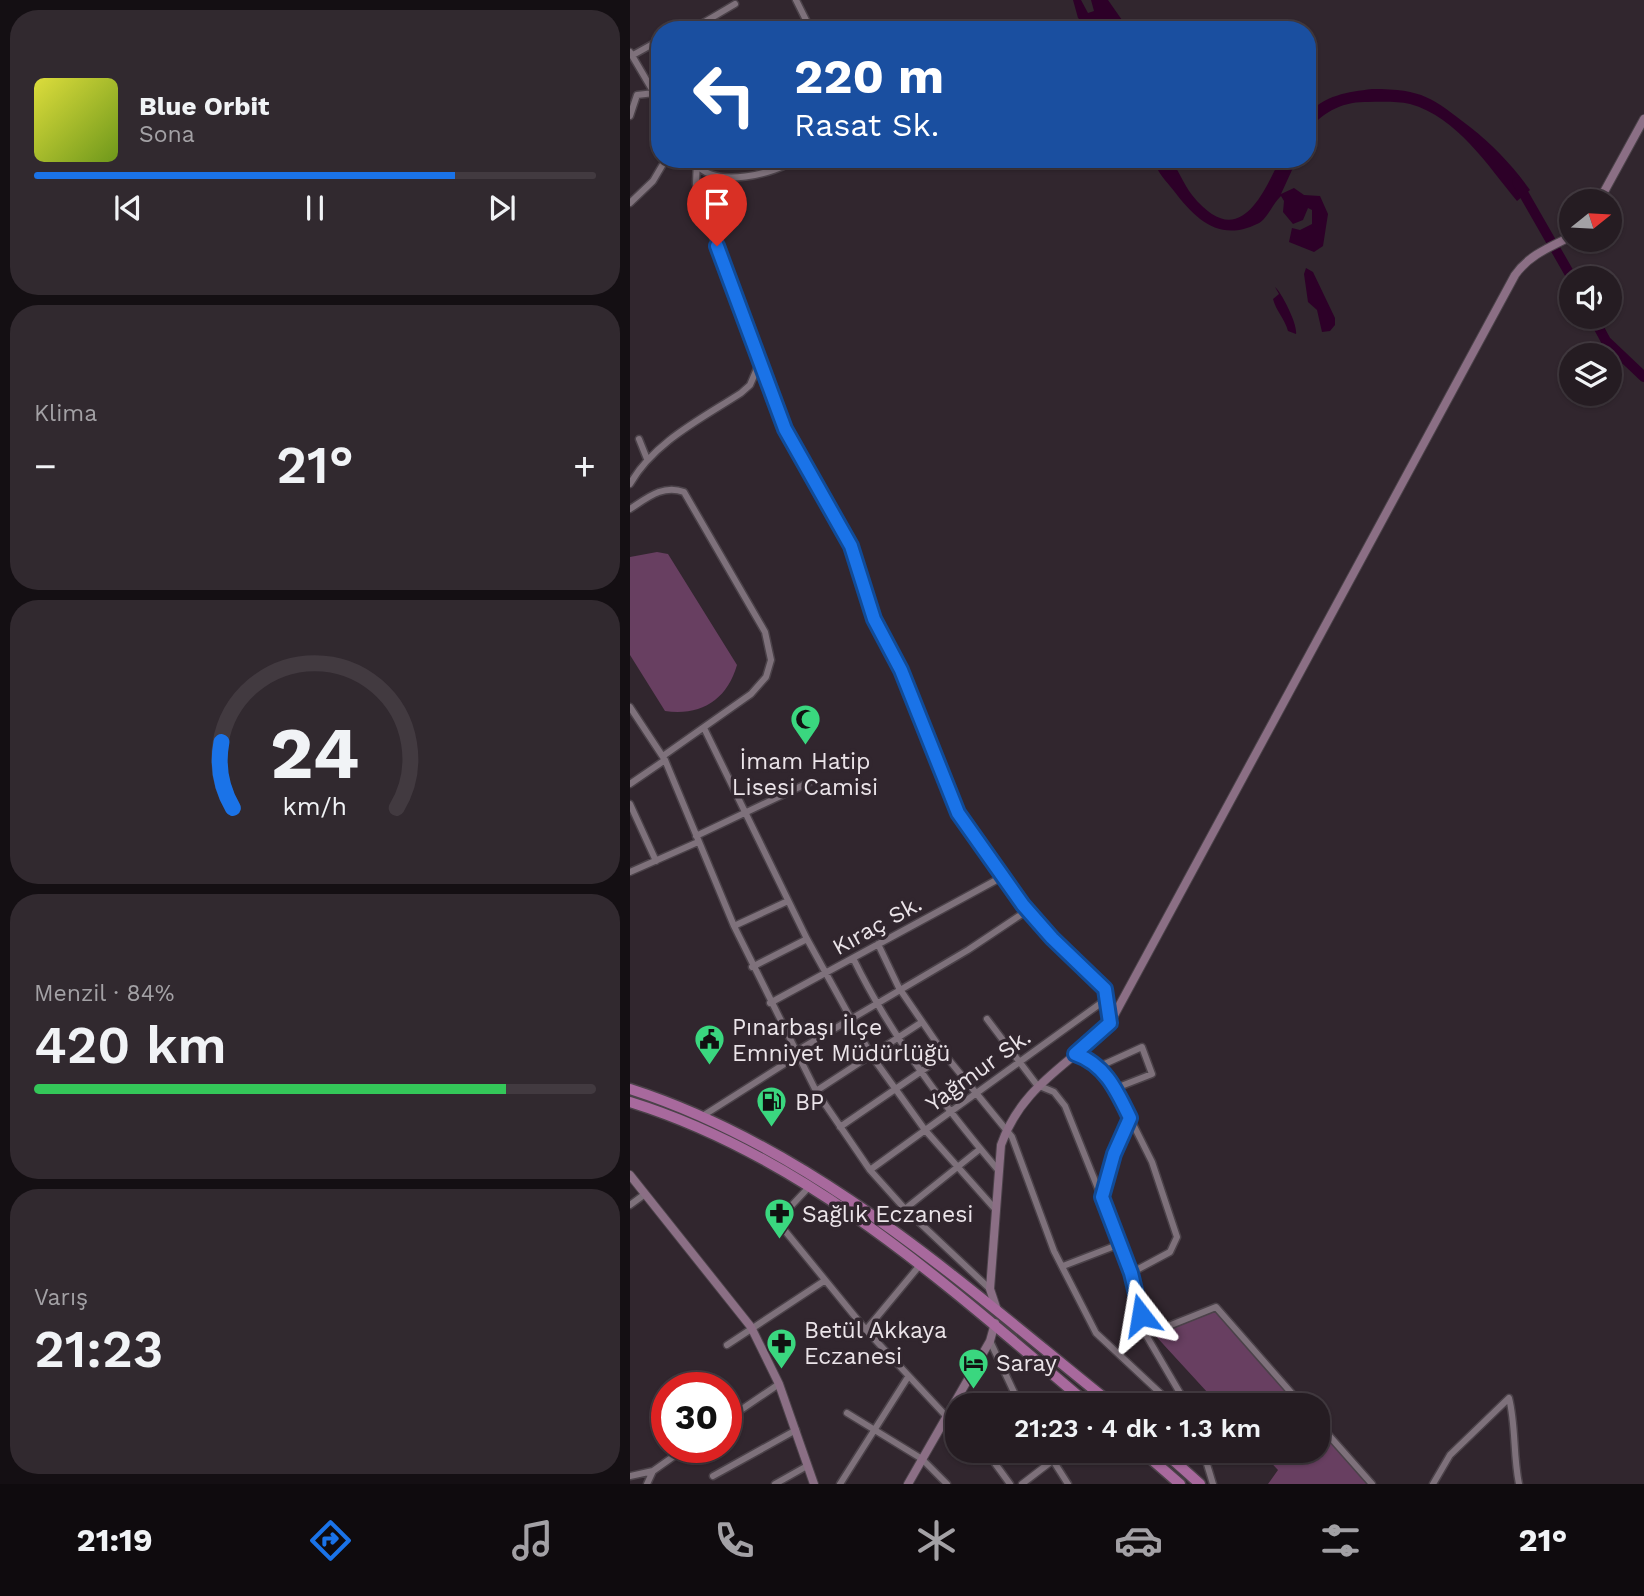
<!DOCTYPE html>
<html lang="tr">
<meta charset="utf-8">
<style>
body{margin:0;font-family:"Work Sans",sans-serif;background:#31292f;color:#f1f3f6;height:100vh;display:flex;flex-direction:column;font-size:26px;white-space:nowrap}
*{box-sizing:border-box;margin:0}
p{font-size:23px;color:#a3a1a5}
.icon{flex:none;width:38px;height:38px;fill:none;stroke:currentColor;stroke-width:2;stroke-linecap:round;stroke-linejoin:round}
.map{position:relative;flex:1;overflow:hidden}
.panel{display:flex;flex-direction:column;gap:10px;padding:10px;background:#140f13;width:630px}
.panel>*{flex:none}
.guide{position:absolute;left:21px;top:21px;width:665px;height:147px;border-radius:28px;box-shadow:0 2px 5px #0004,0 0 0 2px #423a40;background:#1a4fa0;color:#fff;overflow:hidden}
.needle{width:46px;rotate:72deg}
.buttons{position:absolute;left:929px;top:189px;display:grid;gap:14px}
.buttons a{display:grid;place-items:center;width:63px;height:63px;border-radius:50%;background:#251c22;box-shadow:0 2px 5px #0004,0 0 0 2px #423a40;font-size:35px}
.speed{position:absolute;left:21px;top:1372px;display:flex;gap:14px;font-size:35px;font-weight:700;text-align:center}
.speed>*{display:grid;place-content:center;width:91px;height:91px;border-radius:50%;background:#251c22;box-shadow:0 2px 5px #0004,0 0 0 2px #423a40;line-height:1}
.speed .limit{border:10px solid #d22;background:#fff;color:#111}
.pin{position:absolute;display:grid;place-items:center;width:60px;height:60px;color:#fff;margin:-72px -30px;border-radius:50% 50% 50% 0;rotate:-45deg;box-shadow:0 0 7px #0007}
.pin .icon{rotate:45deg}
.me{position:absolute;width:77px;margin:-38px;rotate:346deg;stroke-linejoin:round;filter:drop-shadow(0 0 5px #0008)}
.turn{display:flex;align-items:center;gap:24px;height:147px;padding:0 28px;font-size:32px}
.turn .icon{width:91px;height:91px;stroke-width:2.5}
.turn b{display:block;font-size:49px;line-height:60px}
.big{font-size:52px;font-weight:600;line-height:1.1}
.panel .widget{flex:1;display:flex;flex-direction:column;justify-content:center;gap:10px;min-width:0;padding:0 24px;border-radius:28px;background:#31292f}
.panel .dial{align-items:center;gap:0}
.dial svg{height:182px;overflow:visible;fill:none;stroke:#423a40;stroke-width:7;stroke-linecap:round;text-anchor:middle}
.dial text{fill:#f1f3f6;stroke:none}
.song{display:flex;align-items:center;gap:21px}
.cover{width:84px;height:84px;border-radius:10px;background:linear-gradient(135deg,hsl(60 70% 55%),hsl(80 70% 35%))}
.played{height:7px;border-radius:4px;background:linear-gradient(90deg,#1a73e8 75%,#423a40 75%)}
.keys{display:flex;justify-content:space-around;direction:ltr}
.heat{display:flex;justify-content:space-between;align-items:center;font-size:38px;direction:ltr}
.charge{height:10px;border-radius:5px;background:linear-gradient(90deg,#34c759 84%,#423a40 0)}
.trip{position:absolute;left:315px;top:1393px;width:385px;height:70px;border-radius:28px;background:#251c22;box-shadow:0 2px 5px #0004,0 0 0 2px #423a40;font-weight:600;line-height:70px;text-align:center}
.tabs{display:flex;height:112px;justify-content:space-around;align-items:center;background:#0f0b0e;color:#a3a1a5}
.tabs .icon{width:49px;height:49px}
.tabs .on{color:#1a73e8}
.tabs b{font-size:32px;color:#f1f3f6}
main{display:flex;flex:1;min-height:0}
.map>svg:first-child{display:block}
.green{fill:#683f61}
.water{fill:#2d0028}
.lines{fill:none;stroke-linecap:round;stroke-linejoin:round}
.river{stroke:#2d0028;stroke-width:10}
.street-casing{stroke:#4b4249;stroke-width:9}
.secondary-casing{stroke:#4b4249;stroke-width:10}
.highway-casing{stroke:#4b4249;stroke-width:13}
.street{stroke:#7e717b;stroke-width:6}
.secondary{stroke:#8b6f85;stroke-width:8}
.highway{stroke:#a8699d;stroke-width:10}
.route-casing{stroke:#114b97;stroke-width:18}
.route{stroke:#1a73e8;stroke-width:12}
.labels{text-anchor:middle;stroke-width:7;stroke-linejoin:round;paint-order:stroke}
.poi-label{font-size:23px;fill:#ebe4e9;stroke:#31262e;text-anchor:start}
.street-label{font-size:23px;fill:#ebe4e9;stroke:#31262e}
</style>
<main>
<section class="panel">
<div class="widget">
<div class="song"><i class="cover"></i><div><b>Blue Orbit</b><p>Sona</p></div></div>
<div class="played"></div>
<div class="keys"><svg class="icon" aria-label="previous" viewBox="0 0 24 24"><path d="M18 5L8 12l10 7zM5 5v14"/></svg><svg class="icon" aria-label="pause" viewBox="0 0 24 24"><path d="M8 5v14M16 5v14"/></svg><svg class="icon" aria-label="next" viewBox="0 0 24 24"><path d="M6 5l10 7-10 7zM19 5v14"/></svg></div>
</div>
<div class="widget"><p>Klima</p>
<div class="heat"><a>−</a><b class="big">21°</b><a>+</a></div>
</div>
<div class="widget dial"><svg viewBox="0 0 100 80">
<path d="M14 69A42 42 0 1 1 86 69"/>
<path d="M14 69A42 42 0 0 1 9 40" stroke="#1a73e8"/>
<text x="50" y="56" font-size="32" font-weight="700">24</text>
<text x="50" y="72" font-size="11">km/h</text>
</svg></div>
<div class="widget"><p>Menzil · 84%</p><b class="big">420 km</b><div class="charge"></div></div>
<div class="widget"><p>Varış</p><b class="big">21:23</b></div>
</section>
<div class="map">
<svg width="1014" height="1484" viewBox="0 0 1014 1484">
<rect width="100%" height="100%" fill="#31262e"/>
<path class="green" d="M27,552L38,554L107,665C97,700 71,716 35,711L0,655V557Z
M586,1307L672,1405H589L522,1332Z
M688,1423L741,1484H638L648,1470L630,1451H688Z"/>
<path class="water" d="M443,0H451L458,13L464,11L461,0H478L499,30H479L468,22L455,24L448,18Z
M742,89C794,89 802,98 840,127C864,146 882,165 900,190L887,201C858,166 827,117 780,104C766,101 751,102 737,102C713,101 690,113 677,133V115C694,95 718,92 742,89Z
M523,159H540C548,169 553,183 562,195C607,251 631,200 650,159H667L651,194L664,188L674,195L690,196L698,214L693,246L684,252L659,242L662,228L670,230L682,224V210L678,208L673,220L663,224L653,212L654,201L651,196C643,203 637,220 627,224C590,242 566,220 544,191C536,181 527,172 523,159Z
M676,268L683,272L705,318V325L700,331L692,332L687,310L678,302L674,274Z
M645,287C652,293 668,325 666,334L658,331C655,319 646,311 643,299L649,294Z"/>
<g class="lines">
<path class="river" d="M887,182L942,278
M963,317L976,341L1014,377"/>
<defs>
<path id="street" d="M166,0L181,30
M61,30L105,4
M0,52L30,103
M3,55L30,40
M0,116L7,95L24,93
M67,159L66,184L70,202L155,429L221,546L244,619L271,670L328,813L393,905L422,938L475,989L480,1022
M66,164C86,189 144,174 167,159
M0,203L23,181L36,159
M9,439L17,459
M0,484C24,442 71,419 111,393L120,385L129,364
M0,509C17,498 33,484 54,492L135,632L141,660L136,677L121,694L33,756
M0,707L35,760L104,926L186,1091L240,1170L275,1209L360,1289
M74,728L177,939L241,1055L295,1130L366,1210
M0,784L35,760
M0,804L26,861
M66,836L180,782
M0,872L68,842
M104,926L158,901
M248,944L269,988L315,1055L382,1137L424,1251L466,1333L543,1405
M223,958C261,1036 313,1105 369,1171
M122,967L177,939
M140,1003L372,877
M357,1019L407,1085L424,1092L435,1106L471,1196
M165,1052L338,950L398,910
M445,1054C475,1064 487,1091 500,1118L483,1154L472,1197L501,1273L516,1335L557,1405
M468,1067L512,1047L522,1074L486,1088
M186,1091L292,1022
M71,1117L167,1056
M500,1118L522,1162L547,1237L540,1252L501,1273
M210,1127L315,1055
M240,1170L478,998
M179,1187L147,1221L236,1330L316,1416
M0,1205L15,1194
M275,1209L350,1149
M433,1266L490,1244
M236,1330L290,1265
M516,1335L586,1307L672,1405
M360,1341L390,1405
M97,1345L194,1281
M217,1413L292,1459L317,1484
M96,1420L149,1384
M688,1423L742,1484
M356,1451L380,1484
M417,1451L438,1484
M573,1451L583,1484
M0,1476L23,1471L57,1447
M83,1476L166,1430
M17,1484L23,1471
M145,1484L177,1466
M210,1484L278,1377
M392,1484L435,1451
M803,1484L820,1455L879,1398C886,1426 883,1455 889,1484"/>
<path id="secondary" d="M969,201L1014,119
M0,1175L121,1327L149,1384L184,1484
M367,1310L360,1289L371,1145C392,1085 439,1066 480,1023L885,275C899,255 920,247 942,236
M278,1484L360,1341L365,1323"/>
<path id="highway" d="M0,1089C186,1149 333,1285 483,1405
M0,1102C178,1157 320,1288 459,1405
M512,1451L550,1484
M533,1451L570,1484"/>
</defs>
<use href="#street" class="street-casing"/>
<use href="#secondary" class="secondary-casing"/>
<use href="#highway" class="highway-casing"/>
<use href="#street" class="street"/>
<use href="#secondary" class="secondary"/>
<use href="#highway" class="highway"/>
</g>
<g class="lines">
<defs>
<path id="route" d="M87,246L155,429L221,546L244,619L271,670L328,813L393,905L422,938L475,989L480,1023L445,1054C475,1064 487,1091 500,1118L484,1154L472,1197L501,1273L511,1315"/>
</defs>
<use href="#route" class="route-casing"/>
<use href="#route" class="route"/>
</g>
<defs>
<symbol id="mosque-pin" viewBox="-11 -11 22 30"><path d="M0 17L-7.5 6A9.5 9.5 0 1 1 7.5 6Z" fill="#3ad77f" stroke="#31262e"/><path d="M3.5-4.9A6 6 0 1 0 3.5 4.9A5 5 0 1 1 3.5-4.9Z" fill="#111"/></symbol>
<symbol id="civic-pin" viewBox="-11 -11 22 30"><path d="M0 17L-7.5 6A9.5 9.5 0 1 1 7.5 6Z" fill="#3ad77f" stroke="#31262e"/><path d="M-.6-6.5H3V-4.5H.6V-3L4-1V1h2V6H-6V1h2V-1L-.6-3ZM-1.2 2.5V6h2.4V2.5Z" fill="#111"/></symbol>
<symbol id="fuel-pin" viewBox="-11 -11 22 30"><path d="M0 17L-7.5 6A9.5 9.5 0 1 1 7.5 6Z" fill="#3ad77f" stroke="#31262e"/><path d="M-5.5-6h7V0h2V4h1.3V-2.5L3-4.5l.8-.8L6-3V5H2.5V1h-1V6h-7ZM-4.2-4.7v3.2H.2V-4.7Z" fill="#111"/></symbol>
<symbol id="pharmacy-pin" viewBox="-11 -11 22 30"><path d="M0 17L-7.5 6A9.5 9.5 0 1 1 7.5 6Z" fill="#3ad77f" stroke="#31262e"/><path d="M-2-6h4v4h4v4h-4v4h-4v-4h-4v-4h4Z" fill="#111"/></symbol>
<symbol id="hotel-pin" viewBox="-11 -11 22 30"><path d="M0 17L-7.5 6A9.5 9.5 0 1 1 7.5 6Z" fill="#3ad77f" stroke="#31262e"/><path d="M-6-4.5h1.5V1H6V5H4.5V3h-9V5H-6ZM-4 0a1.8 1.8 0 1 1 3.6 0ZM.5 0V-2.5h3Q6-2.5 6 0Z" fill="#111"/></symbol>
</defs>
<g fill-rule="evenodd">
<use href="#mosque-pin" x="158" y="702" width="35" height="47"/>
<use href="#civic-pin" x="62" y="1022" width="35" height="47"/>
<use href="#fuel-pin" x="124" y="1084" width="35" height="47"/>
<use href="#pharmacy-pin" x="132" y="1196" width="35" height="47"/>
<use href="#pharmacy-pin" x="134" y="1326" width="35" height="47"/>
<use href="#hotel-pin" x="326" y="1346" width="35" height="47"/>
</g>
<g class="labels">
<g class="poi-label">
<text x="175" y="769" text-anchor="middle">İmam Hatip<tspan x="175" dy="26">Lisesi Camisi</tspan></text>
<text x="102" y="1035">Pınarbaşı İlçe<tspan x="102" dy="26">Emniyet Müdürlüğü</tspan></text>
<text x="165" y="1110">BP</text>
<text x="172" y="1222">Sağlık Eczanesi</text>
<text x="174" y="1338">Betül Akkaya<tspan x="174" dy="26">Eczanesi</tspan></text>
<text x="366" y="1371">Saray</text>
</g>
<g class="street-label">
<text transform="translate(247 925) rotate(-29)" y="8">Kıraç Sk.</text>
<text transform="translate(348 1070) rotate(-36)" y="8">Yağmur Sk.</text>
</g>
</g>
</svg>
<div class="buttons">
<a><svg class="needle" viewBox="-14 -14 28 28"><path d="M0-13l5 13h-10z" fill="#e53935"/><path d="M0 13l5-13h-10z" fill="#a3a1a5"/></svg></a>
<a><svg class="icon" aria-label="sound" viewBox="0 0 24 24"><path d="M4 9h4l5-4v14l-5-4H4zM17 9q2 3 0 6"/></svg></a>
<a><svg class="icon" aria-label="layers" viewBox="0 0 24 24"><path d="M12 4l9 5-9 5-9-5zM3 14l9 5 9-5"/></svg></a>
</div>
<div class="speed"><div class="limit">30</div></div>
<div class="pin" style="left:87px;top:246px;background:#d93025"><svg class="icon" aria-label="arrive" viewBox="0 0 24 24"><path d="M6 21V4h12l-3 4 3 4H6"/></svg></div>
<svg class="me" style="left:511px;top:1315px" viewBox="-20 -20 40 40"><path d="M0-17L14 15 0 8-14 15z" fill="#1a73e8" stroke="#fff" stroke-width="4"/></svg>
<div class="trip">21:23 · 4 dk · 1.3 km</div>
<div class="guide">
<div class="turn"><svg class="icon" aria-label="left" viewBox="0 0 24 24"><path d="M17 20v-9H6M10 6l-5 5 5 5"/></svg><div><b>220 m</b>Rasat Sk.</div></div>
</div>
</div>
</main>
<nav class="tabs">
<b>21:19</b>
<svg class="icon on" aria-label="directions" viewBox="0 0 24 24"><path d="M12 3l9 9-9 9-9-9zM9 14v-3h6M13 9l2 2-2 2"/></svg>
<svg class="icon" aria-label="music" viewBox="0 0 24 24"><path d="M9 18V5l10-2v13"/><circle cx="6" cy="18" r="3"/><circle cx="16" cy="16" r="3"/></svg>
<svg class="icon" aria-label="phone" viewBox="0 0 24 24"><path d="M5 4h4l2 5-3 2q2 4 5 5l2-3 5 2v4C11 20 4 13 5 4z"/></svg>
<svg class="icon" aria-label="climate" viewBox="0 0 24 24"><path d="M12 3v18M4 7l16 10M4 17L20 7"/></svg>
<svg class="icon" aria-label="car" viewBox="0 0 24 24"><path d="M5 17H2v-5l4-1 3-4h7l3 4 3 1v5h-3M9 17h6M6 11h13"/><circle cx="7" cy="17" r="2"/><circle cx="17" cy="17" r="2"/></svg>
<svg class="icon" aria-label="filters" viewBox="0 0 24 24"><path d="M4 7h16M4 17h16"/><circle cx="9" cy="7" r="2"/><circle cx="15" cy="17" r="2"/></svg>
<b>21°</b>
</nav>
